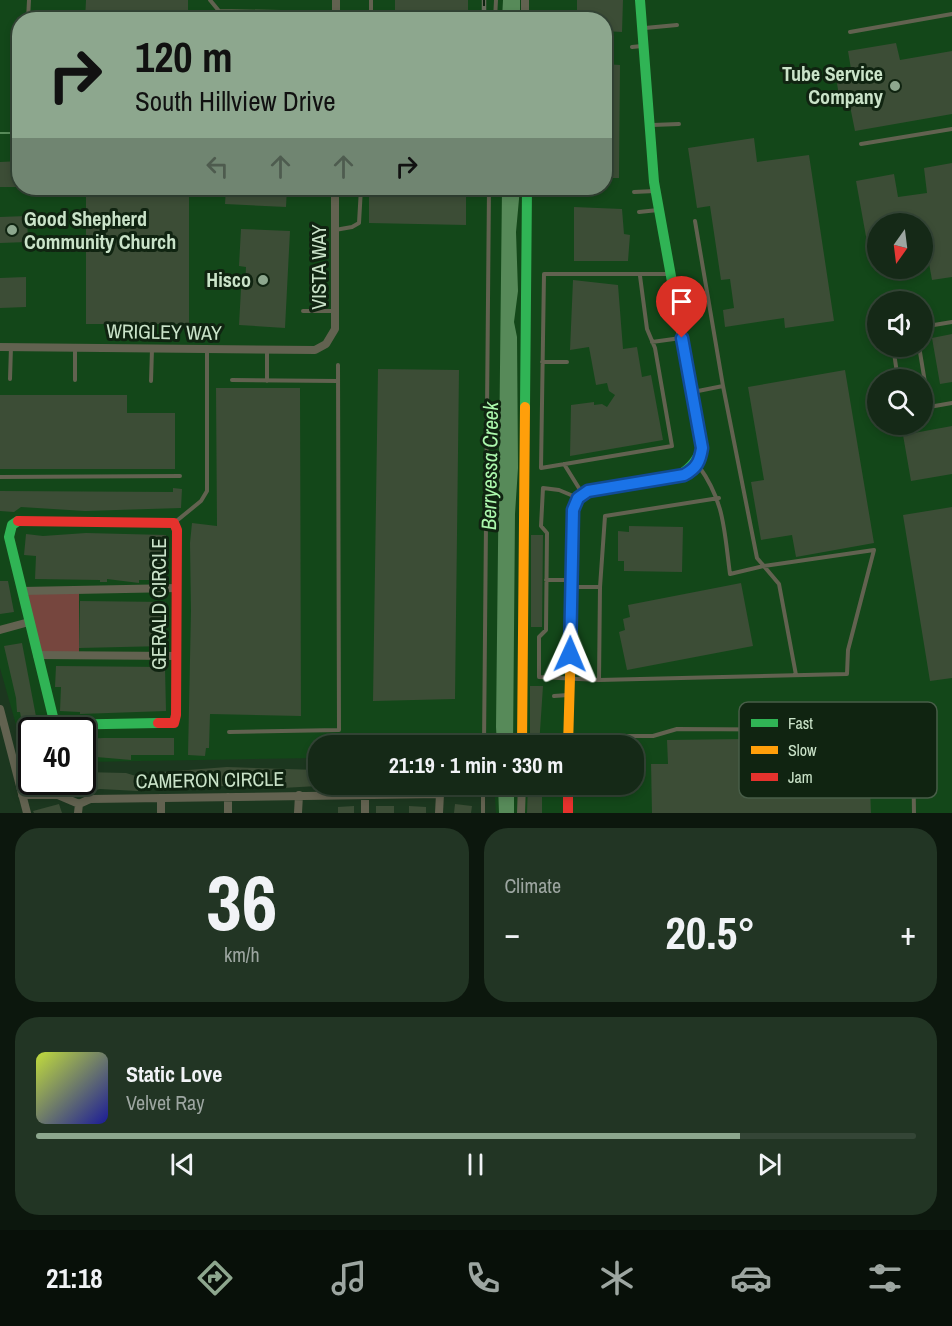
<!DOCTYPE html>
<meta charset="utf-8">
<style>
body{margin:0;font-family:"Archivo Narrow",sans-serif;background:#223524;color:#f1f3f6;height:100vh;display:flex;flex-direction:column;font-size:22px;white-space:nowrap}
*{box-sizing:border-box;margin:0}
p{font-size:20px;color:#9da6a1}
.icon{flex:none;width:33px;height:33px;fill:none;stroke:currentColor;stroke-width:2;stroke-linecap:round;stroke-linejoin:round}
.map{position:relative;height:813px;overflow:hidden}
.sheet{display:flex;flex-direction:column;gap:15px;padding:15px;background:#0c170d;flex:1}
.sheet>*{flex:none}
.hud{position:absolute;left:12px;top:12px;width:600px;height:183px;border-radius:24px;box-shadow:0 3px 9px #0003,0 0 0 2px #344536;background:#8da78e;color:#111;overflow:hidden}
.needle{width:39px;rotate:194deg}
.fabs{position:absolute;left:867px;top:213px;display:grid;gap:12px}
.fabs a{display:grid;place-items:center;width:66px;height:66px;border-radius:50%;background:#152917;box-shadow:0 3px 9px #0003,0 0 0 2px #344536;font-size:30px}
.speed{position:absolute;left:18px;top:717px;display:flex;gap:12px;font-size:30px;font-weight:700;text-align:center}
.speed>*{display:grid;place-content:center;width:78px;height:78px;border-radius:50%;background:#152917;box-shadow:0 3px 9px #0003,0 0 0 2px #344536;line-height:1}
.speed .limit{border:3px solid #111;border-radius:9px;background:#fff;color:#111}
.pin{position:absolute;display:grid;place-items:center;width:51px;height:51px;color:#fff;margin:-62px -26px;border-radius:50% 50% 50% 0;rotate:-45deg;box-shadow:0 0 6px #0007}
.pin .icon{rotate:45deg}
.me{position:absolute;width:66px;margin:-33px;rotate:1deg;stroke-linejoin:round;filter:drop-shadow(0 0 4px #0008)}
.turn{display:flex;align-items:center;gap:21px;height:126px;padding:0 24px;font-size:27px}
.turn .icon{width:78px;height:78px;stroke-width:2.5}
.turn b{display:block;font-size:42px;line-height:51px}
.lanes{display:flex;align-items:center;height:57px;padding:0 24px;background:#0003;justify-content:center;gap:30px;direction:ltr}
.lanes .off{opacity:.35}
.big{font-size:45px;font-weight:800;line-height:1.1}
.sheet .widget{flex:1;display:flex;flex-direction:column;justify-content:center;gap:9px;min-width:0;padding:0 21px;border-radius:24px;background:#223524}
.sheet .dial{align-items:center;gap:0}
.dial b{font-size:78px;line-height:1}
.song{display:flex;align-items:center;gap:18px}
.cover{width:72px;height:72px;border-radius:9px;background:linear-gradient(135deg,hsl(70 70% 55%),hsl(240 70% 35%))}
.played{height:6px;border-radius:3px;background:linear-gradient(90deg,#8da78e 80%,#344536 80%)}
.keys{display:flex;justify-content:space-around;direction:ltr}
.heat{display:flex;justify-content:space-between;align-items:center;font-size:33px;direction:ltr}
.sheet .tiles{flex:1;display:grid;gap:15px;grid-template-columns:1fr 1fr}
.widget:last-child{grid-column:span 2}
.trip{position:absolute;left:308px;top:735px;width:336px;height:60px;border-radius:24px;background:#152917;box-shadow:0 3px 9px #0003,0 0 0 2px #344536;font-weight:800;line-height:60px;text-align:center}
.dock{display:flex;height:96px;justify-content:space-around;align-items:center;background:#081009;color:#9da6a1}
.dock .icon{width:42px;height:42px}
.dock .active{color:#8da78e}
.dock b{font-size:27px;color:#f1f3f6}
.map>svg:first-child{display:block}
.built{fill:#134719;fill-rule:evenodd}
.green{fill:#76463e}
.water{fill:#578a59}
.lines{fill:none;stroke-linecap:round;stroke-linejoin:round}
.stream{stroke:#578a59;stroke-width:2}
.building{fill:#3c4d36}
.lane{stroke:#626250;stroke-width:4}
.street{stroke:#626250;stroke-width:8}
.fast{stroke:#30b455;stroke-width:10}
.slow{stroke:#ff9f0a;stroke-width:10}
.jam{stroke:#e5322d;stroke-width:10}
.rail-casing{stroke:#686d5d;stroke-width:4.5}
.rail{stroke:#102411;stroke-width:2;stroke-dasharray:7;stroke-linecap:butt}
.route-casing{stroke:#114b97;stroke-width:15}
.route{stroke:#1a73e8;stroke-width:10}
.poi-dot{fill:#8da78e;stroke:#102411;stroke-width:2}
.labels{text-anchor:middle;stroke-width:6;stroke-linejoin:round;paint-order:stroke}
.poi-label{font-size:20px;font-weight:bold;fill:#cae3c9;stroke:#102411;text-anchor:end}
.street-label{font-size:20px;fill:#cae3c9;stroke:#102411}
.water-label{font-size:21px;font-style:italic;fill:#acf8ad;stroke:#102411}
.key{fill:#102411;stroke:#485d48;stroke-width:1.5}
.key-label{font-size:16px;fill:#cae3c9}
</style>
<div class="map">
<svg width="952" height="813" viewBox="0 0 952 813">
<rect width="100%" height="100%" fill="#1c371f"/>
<path class="built" d="M0,0H952V813H496L494,785L633,784V746H318V758L83,762L82,730H32L31,763L27,764L0,668ZM20,20H604V188H20ZM878,224H922V268H878ZM878,302H922V346H878ZM878,380H922V424H878Z"/>
<path class="green" d="M79,590V655H37L22,591Z"/>
<path class="water" d="M503,0H520V19H502Z
M502,188H520L516,232L518,291L514,322L517,337L518,468L515,514L513,746L497,745L496,727Z
M498,785H514V813H499Z"/>
<g class="lines">
<path class="stream" d="M0,133H20"/>
</g>
<path class="building" d="M86,0H188V20H85Z
M395,0H468V20H395Z
M577,0H623L622,32L604,31V20H577Z
M896,43L900,60L952,51V114L855,131L849,101L840,102L835,71L851,69L848,51Z
M604,64L620,65L619,178H604Z
M754,138L757,162L809,155L834,321L785,328L784,318L725,327L723,310L734,308L730,279L721,280L710,206L697,208L688,148Z
M20,161V187H0V162Z
M952,163V277L932,280L922,224H878V240L867,242L856,181L894,174L898,197L927,193L924,168Z
M86,188H189V324H86Z
M226,188H287L286,207L225,204Z
M369,188H466V225L369,223Z
M574,207L622,209L624,234L630,235L628,261H574Z
M27,216L28,242L0,243V217Z
M241,229L290,231L285,328L239,325L241,289H245L246,267L239,266Z
M26,277V307L0,308V278Z
M573,280L618,285L623,349L637,347L642,377L651,375L663,440L570,456L571,405L594,402V405L602,404L607,407L615,395L609,391L607,383L596,385L589,347L570,350Z
M952,334V382L940,384L932,338Z
M378,369L459,370L455,699L373,701Z
M845,370L874,543L796,557L792,535L761,540L751,482L764,480L748,387Z
M216,388H300L301,716L210,714L209,748H206L205,756L188,755L191,611L190,543L192,523L217,526Z
M0,395H127V413H175V469H0Z
M952,426V474L911,481L903,435Z
M173,488L182,489L181,508L85,511L21,507L14,512L0,511V491L173,492Z
M952,507V678L930,681L903,515Z
M629,526L683,527L682,572L624,571V561H618V531L629,532Z
M86,533L166,535L165,580H139V583L107,579V582H100V580L35,579L36,556L24,555L26,534L43,536Z
M531,535H543L542,627H531Z
M0,581H8L14,612L0,614Z
M741,583L753,646L627,670L619,632L625,630L623,619L630,617L628,605Z
M80,601L166,602L165,646L79,648Z
M22,643L38,727L23,729L20,712H17L16,698L4,646Z
M56,666L165,667L166,711L80,714V712L60,711L61,687H55Z
M530,686H543L539,746H530Z
M103,738H174V755H131V760L85,756V739Z
M746,739L747,763L777,762V744L800,743V763L869,761L871,813H652L651,764H668L667,740Z
M227,767L318,770V786L282,788L224,782V786L184,789L139,787L138,791L100,789L90,791L51,787V782H82V772L126,773L149,780V773Z
M528,784H539V789H542V813H527Z
M59,804L62,813H34L33,811Z
M455,804L472,806L471,813H454Z
M354,806V813H338V807Z
M376,806H394V813H376Z
M409,806L426,807V813H409Z"/>
<g class="lines">
<path class="lane" d="M210,0L219,11L335,13
M28,20L29,0
M371,20V0
M495,20L496,0
M645,28L677,25
M850,32L952,14
M632,47L642,46
M652,125L679,124
M861,144L952,129
M634,192L655,191
M639,212L658,210
M695,221L723,386L757,558L779,584L796,675
M335,230L352,227L359,223L361,188
M640,276L647,329L655,348L672,446L541,468L544,274H670
M303,311H335
M922,327L952,322
M652,342L681,338
M893,346L898,380
M919,346L929,407L952,403
M542,362H567
M10,379L11,347
M75,380V347
M232,380L338,381
M151,381L152,349
M267,381V349
M693,392L723,386
M922,408L929,407
M564,464L582,493
M0,477L180,476
M578,498L559,490L543,488L541,526L547,533L546,630L539,637V677L599,680L847,674L848,650L874,550L764,566L730,574C724,530 725,502 698,465
M174,523L201,501L207,491V350
M546,580H571
M574,587H600
M599,680L600,587L605,516L719,498
M554,696L568,695
M229,732L339,730L338,365
M569,736H653L677,729L893,730L908,737L913,746L914,813
M484,746L489,188
M483,813V784"/>
<path class="street" d="M336,20V0
M525,20V0
M0,347L315,350L326,344L335,329V188
M22,591L177,588
M0,630L29,622
M37,655L177,656
M0,709L27,813
M22,795H58L79,804
M228,797V813
M161,798V813
M79,804L90,799L440,794L439,813
M78,813L79,804
M298,813L299,795
M365,813V793
M521,813L522,784"/>
<path class="fast" d="M525,407L527,188
M618,485C654,480 686,487 702,448L654,182L640,0
M18,521L12,525L9,537L55,725L158,723"/>
<path class="slow" d="M522,746L525,407
M568,746L575,504L586,493L618,485"/>
<path class="jam" d="M18,521L174,523L177,530L176,715L174,723H158
M568,784V813"/>
<defs>
<path id="rail" d="M484,20V0"/>
</defs>
<use href="#rail" class="rail-casing"/>
<use href="#rail" class="rail"/>
</g>
<g class="lines">
<defs>
<path id="route" d="M570,654L573,510L578,498L588,491L684,475C697,468 700,461 702,448L682,338"/>
</defs>
<use href="#route" class="route-casing"/>
<use href="#route" class="route"/>
</g>
<g class="poi-dot">
<circle cx="895" cy="86" r="6"/>
<circle cx="12" cy="230" r="6"/>
<circle cx="263" cy="280" r="6"/>
</g>
<g class="labels">
<g class="poi-label">
<text x="883" y="81">Tube Service<tspan x="883" dy="23">Company</tspan></text>
<text x="24" y="226" text-anchor="start">Good Shepherd<tspan x="24" dy="23">Community Church</tspan></text>
<text x="251" y="287">Hisco</text>
</g>
<g class="street-label">
<text transform="translate(319 267) rotate(-90)" y="7">VISTA WAY</text>
<text transform="translate(164 332) rotate(1)" y="7">WRIGLEY WAY</text>
<text transform="translate(159 604) rotate(-90)" y="7">GERALD CIRCLE</text>
<text transform="translate(210 780) rotate(-1)" y="7">CAMERON CIRCLE</text>
</g>
<g class="water-label">
<text transform="translate(490 466) rotate(-89)" y="7">Berryessa Creek</text>
</g>
</g>
<rect x="739" y="702" width="198" height="96" rx="9" class="key"/>
<rect x="751" y="719" width="27" height="8" fill="#30b455"/>
<rect x="751" y="746" width="27" height="8" fill="#ff9f0a"/>
<rect x="751" y="773" width="27" height="8" fill="#e5322d"/>
<g class="key-label">
<text x="788" y="729">Fast</text>
<text x="788" y="756">Slow</text>
<text x="788" y="783">Jam</text>
</g>
</svg>
<div class="fabs">
<a><svg class="needle" viewBox="-14 -14 28 28"><path d="M0-13l5 13h-10z" fill="#e53935"/><path d="M0 13l5-13h-10z" fill="#9da6a1"/></svg></a>
<a><svg class="icon" aria-label="sound" viewBox="0 0 24 24"><path d="M4 9h4l5-4v14l-5-4H4zM17 9q2 3 0 6"/></svg></a>
<a><svg class="icon" aria-label="search" viewBox="0 0 24 24"><circle cx="10" cy="10" r="6"/><path d="M15 15l6 6"/></svg></a>
</div>
<div class="speed"><div class="limit">40</div></div>
<div class="pin" style="left:682px;top:338px;background:#d93025"><svg class="icon" aria-label="arrive" viewBox="0 0 24 24"><path d="M6 21V4h12l-3 4 3 4H6"/></svg></div>
<svg class="me" style="left:570px;top:654px" viewBox="-20 -20 40 40"><path d="M0-17L14 15 0 8-14 15z" fill="#1a73e8" stroke="#fff" stroke-width="4"/></svg>
<div class="trip">21:19 · 1 min · 330 m</div>
<div class="hud">
<div class="turn"><svg class="icon" aria-label="right" viewBox="0 0 24 24"><path d="M7 20v-9h11M14 6l5 5-5 5"/></svg><div><b>120 m</b>South Hillview Drive</div></div>
<div class="lanes"><svg class="icon off" aria-label="left" viewBox="0 0 24 24"><path d="M17 20v-9H6M10 6l-5 5 5 5"/></svg><svg class="icon off" aria-label="ahead" viewBox="0 0 24 24"><path d="M12 20V5M6 11l6-6 6 6"/></svg><svg class="icon off" aria-label="ahead" viewBox="0 0 24 24"><path d="M12 20V5M6 11l6-6 6 6"/></svg><svg class="icon" aria-label="right" viewBox="0 0 24 24"><path d="M7 20v-9h11M14 6l5 5-5 5"/></svg></div>
</div>
</div>
<section class="sheet">
<div class="tiles">
<div class="widget dial"><b>36</b><p>km/h</p></div>
<div class="widget"><p>Climate</p>
<div class="heat"><a>−</a><b class="big">20.5°</b><a>+</a></div>
</div>
<div class="widget">
<div class="song"><i class="cover"></i><div><b>Static Love</b><p>Velvet Ray</p></div></div>
<div class="played"></div>
<div class="keys"><svg class="icon" aria-label="previous" viewBox="0 0 24 24"><path d="M18 5L8 12l10 7zM5 5v14"/></svg><svg class="icon" aria-label="pause" viewBox="0 0 24 24"><path d="M8 5v14M16 5v14"/></svg><svg class="icon" aria-label="next" viewBox="0 0 24 24"><path d="M6 5l10 7-10 7zM19 5v14"/></svg></div>
</div>
</div>
</section>
<nav class="dock">
<b>21:18</b>
<svg class="icon active" aria-label="directions" viewBox="0 0 24 24"><path d="M12 3l9 9-9 9-9-9zM9 14v-3h6M13 9l2 2-2 2"/></svg>
<svg class="icon" aria-label="music" viewBox="0 0 24 24"><path d="M9 18V5l10-2v13"/><circle cx="6" cy="18" r="3"/><circle cx="16" cy="16" r="3"/></svg>
<svg class="icon" aria-label="phone" viewBox="0 0 24 24"><path d="M5 4h4l2 5-3 2q2 4 5 5l2-3 5 2v4C11 20 4 13 5 4z"/></svg>
<svg class="icon" aria-label="climate" viewBox="0 0 24 24"><path d="M12 3v18M4 7l16 10M4 17L20 7"/></svg>
<svg class="icon" aria-label="car" viewBox="0 0 24 24"><path d="M5 17H2v-5l4-1 3-4h7l3 4 3 1v5h-3M9 17h6M6 11h13"/><circle cx="7" cy="17" r="2"/><circle cx="17" cy="17" r="2"/></svg>
<svg class="icon" aria-label="filters" viewBox="0 0 24 24"><path d="M4 7h16M4 17h16"/><circle cx="9" cy="7" r="2"/><circle cx="15" cy="17" r="2"/></svg>
</nav>
